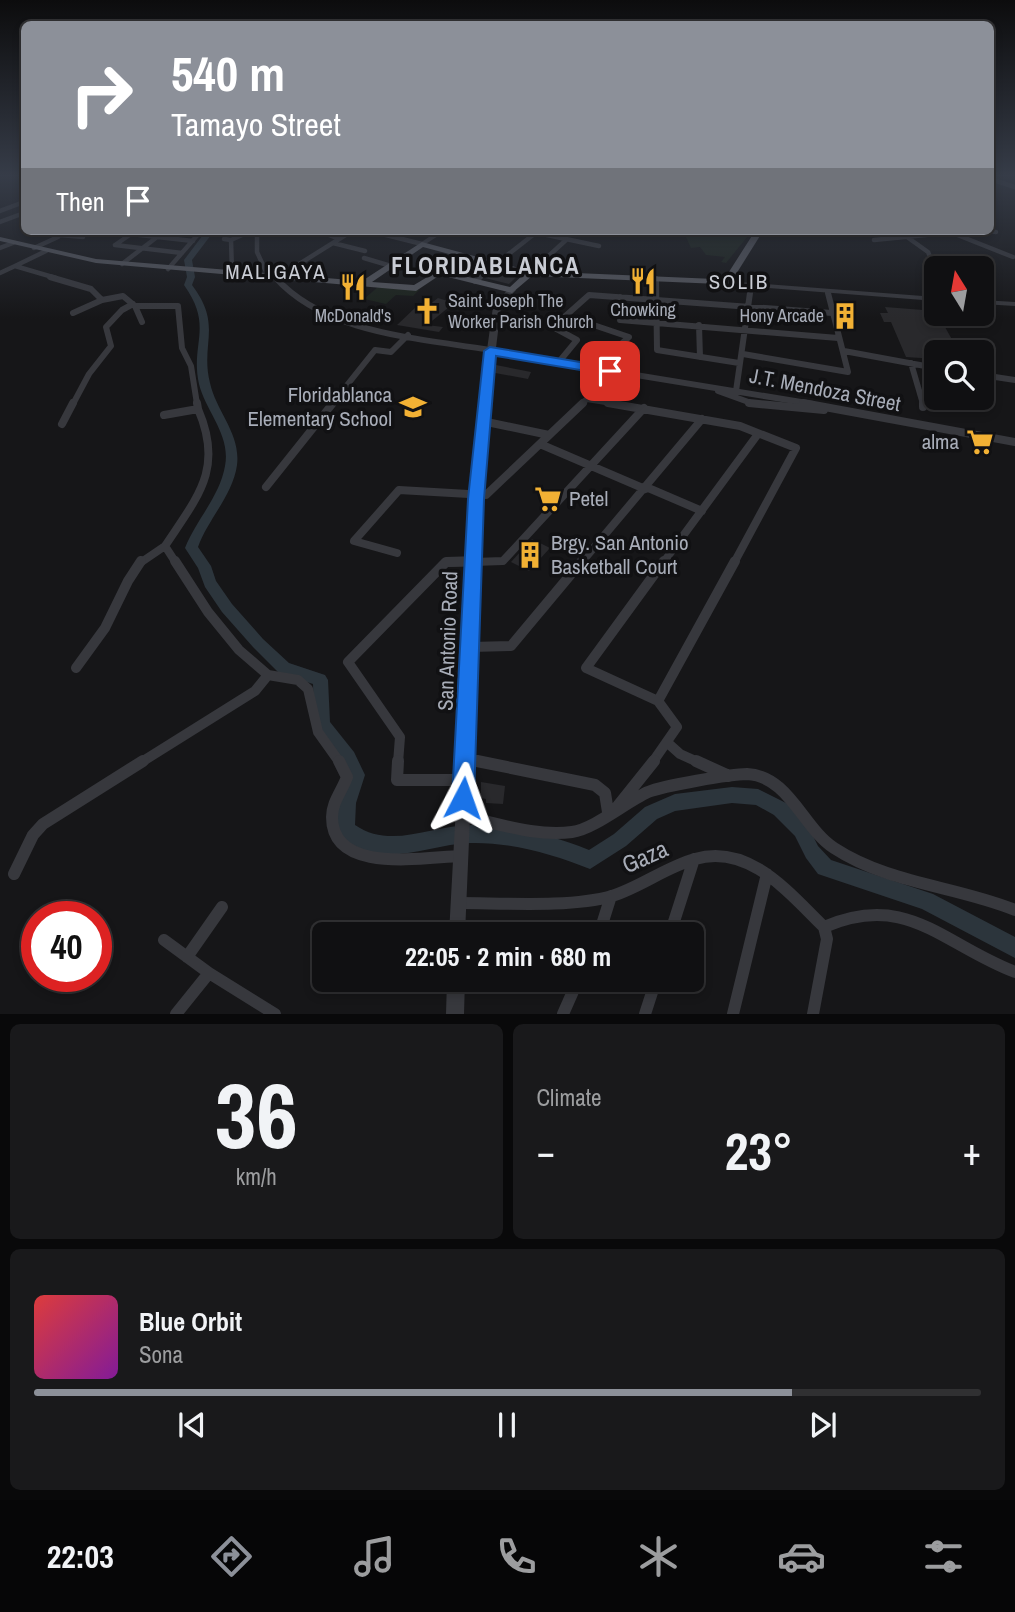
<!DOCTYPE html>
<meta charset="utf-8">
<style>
body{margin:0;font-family:"Archivo Narrow",sans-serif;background:#19191b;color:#f1f3f6;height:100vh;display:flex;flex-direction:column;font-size:26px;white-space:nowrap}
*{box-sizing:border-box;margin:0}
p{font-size:23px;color:#9c9d9f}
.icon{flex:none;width:38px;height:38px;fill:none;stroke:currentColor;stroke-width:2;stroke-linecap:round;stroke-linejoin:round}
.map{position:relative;height:1014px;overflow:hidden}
.sheet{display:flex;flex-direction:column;gap:10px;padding:10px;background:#09090a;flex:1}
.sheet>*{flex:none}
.banner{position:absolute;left:21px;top:21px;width:973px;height:214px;border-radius:10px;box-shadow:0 4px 10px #0003,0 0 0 2px #303032;background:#8c9099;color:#fff;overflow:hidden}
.needle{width:46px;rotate:349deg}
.tools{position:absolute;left:924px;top:256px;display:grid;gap:14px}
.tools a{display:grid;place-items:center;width:70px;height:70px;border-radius:10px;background:#101012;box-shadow:0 4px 10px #0003,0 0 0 2px #303032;font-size:35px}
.speed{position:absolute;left:21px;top:901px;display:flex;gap:14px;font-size:35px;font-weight:700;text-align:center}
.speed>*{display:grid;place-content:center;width:91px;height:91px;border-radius:50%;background:#101012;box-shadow:0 4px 10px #0003,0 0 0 2px #303032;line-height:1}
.speed .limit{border:10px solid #d22;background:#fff;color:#111}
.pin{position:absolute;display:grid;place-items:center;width:60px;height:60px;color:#fff;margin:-30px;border-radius:14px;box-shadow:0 4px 10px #0006}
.me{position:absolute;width:77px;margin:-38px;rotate:4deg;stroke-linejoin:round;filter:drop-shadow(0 0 5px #0008)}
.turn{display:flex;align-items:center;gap:24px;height:147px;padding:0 35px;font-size:32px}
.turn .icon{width:91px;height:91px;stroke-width:2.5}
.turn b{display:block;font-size:49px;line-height:60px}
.then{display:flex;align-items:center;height:66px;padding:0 35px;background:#0003;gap:14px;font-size:26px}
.big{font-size:52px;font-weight:800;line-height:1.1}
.sheet .widget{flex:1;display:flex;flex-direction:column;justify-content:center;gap:10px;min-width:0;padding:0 24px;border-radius:10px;background:#19191b}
.sheet .dial{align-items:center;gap:0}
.dial b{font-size:91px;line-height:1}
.song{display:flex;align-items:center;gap:21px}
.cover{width:84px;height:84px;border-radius:10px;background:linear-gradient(135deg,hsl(0 70% 55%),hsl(290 70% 35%))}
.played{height:7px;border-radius:4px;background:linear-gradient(90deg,#8c9099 80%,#303032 80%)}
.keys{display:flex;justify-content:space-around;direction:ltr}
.heat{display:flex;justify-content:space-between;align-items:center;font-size:38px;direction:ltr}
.sheet .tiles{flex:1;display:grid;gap:10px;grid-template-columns:1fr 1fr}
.widget:last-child{grid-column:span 2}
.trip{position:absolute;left:312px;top:922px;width:392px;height:70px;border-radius:10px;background:#101012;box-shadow:0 4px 10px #0003,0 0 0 2px #303032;font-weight:800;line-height:70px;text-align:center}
.menu{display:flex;height:112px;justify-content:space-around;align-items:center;background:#060607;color:#9c9d9f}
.menu .icon{width:49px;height:49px}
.menu .on{color:#8c9099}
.menu b{font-size:32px;color:#f1f3f6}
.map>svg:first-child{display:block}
.green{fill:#1c231d}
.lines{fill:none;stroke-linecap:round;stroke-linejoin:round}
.river{fill:#2c353c;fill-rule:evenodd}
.building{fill:#29292c}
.minor-far4{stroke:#37383d;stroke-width:4.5}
.minor-far3{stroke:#37383d;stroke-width:6}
.minor-far2{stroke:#37383d;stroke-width:8}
.minor-far1{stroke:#37383d;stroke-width:10}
.minor{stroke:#37383d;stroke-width:12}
.tertiary{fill:#37383d;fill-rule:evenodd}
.primary{fill:#53555c;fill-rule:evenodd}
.route{fill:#1a73e8;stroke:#114b97;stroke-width:2}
.labels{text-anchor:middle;stroke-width:7;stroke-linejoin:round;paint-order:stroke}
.far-poi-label{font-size:18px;fill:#a8adb8;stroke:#111113}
.far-quarter-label{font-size:21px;letter-spacing:2px;fill:#c9ccd4;stroke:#111113}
.street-label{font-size:21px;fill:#a8adb8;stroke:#111113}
.poi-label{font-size:21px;fill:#a8adb8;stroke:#111113;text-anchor:end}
.far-district-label{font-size:23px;font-weight:bold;letter-spacing:2px;fill:#c9ccd4;stroke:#111113}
.near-street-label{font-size:24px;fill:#a8adb8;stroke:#111113}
</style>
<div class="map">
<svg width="1015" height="1014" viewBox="0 0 1015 1014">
<rect width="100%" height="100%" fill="#161618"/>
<path class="green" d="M592,231H752L726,263L721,262L725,257L706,255L700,247L691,248L686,237L615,235Z
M380,285L414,289L419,290L413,296L396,295L386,304L364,299Z"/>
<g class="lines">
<path class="river" d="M206,231H214L192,260L195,277L192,285C223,326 200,343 210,383C216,411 241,434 237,465C233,495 208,519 198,547L211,566L216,581L232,604L263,639L289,663L325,675L328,680L330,722L354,752L365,775L356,803L355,825C391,850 432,825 472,825C512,825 551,835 589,850L614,834L645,807L675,794L732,787L758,789L786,803L807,824L818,846L831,860L933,894L1015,937V958L922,909L818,874L806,858L795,836L774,815L756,805L732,803L675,811L657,819L626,846L590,869C552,854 511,842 470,843C432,844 391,866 355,846C349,843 341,838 338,832C332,817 343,790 348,775L342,762L314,724L313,684L279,673L253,647L222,612L205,587L198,568L185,548C196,520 220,496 225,466C231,435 206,412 199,384C190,343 214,327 184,285L187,277L184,260Z"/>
</g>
<path class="building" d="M441,254L476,264L463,273L428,263Z
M497,269L518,275L509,284L485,278Z
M438,298L454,303L427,325L443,327L439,332L397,325L417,306L425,308Z
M885,307L936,311L959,352H936V359L906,357L891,322H884L880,313H888Z
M496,365L531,372L528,379L495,373Z
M532,539L550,548L529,571L511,562Z
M481,782L505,786L503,804L486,803V799L481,798Z"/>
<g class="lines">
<path class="minor-far4" d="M990,179L1015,187
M0,211L24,202
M0,222L24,213
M257,231V252L268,276
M319,231L339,239
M370,231L422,244
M528,231L599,246
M990,231L996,232
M955,234L1013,257
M60,235L83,237
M907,237L928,252L936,270
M224,239L231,240L232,272
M231,240L251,231
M874,240L967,231
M333,243L365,251
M115,245L131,234L193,241
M115,245L182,253
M0,248L13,243
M34,248L58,237L62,231
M46,251L15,266L56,278
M364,258L391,266
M122,264L157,237
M168,269L201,231
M0,273L15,266
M530,273L566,240
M274,276L276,278
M280,276L352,231
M478,278L538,231"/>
<path class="minor-far3" d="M50,277L91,289L102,300L123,296L135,306L142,322
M275,277C325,334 419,338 490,350
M656,279L657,350L739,363
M475,281L480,277
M620,297V320L838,338
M136,306H178L182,348L191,366L197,404
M73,313L102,300
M567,316L629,337L612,352
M699,325L700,357
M490,351L813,404
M844,351L936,368
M743,354L848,372L828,293
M558,363L577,340L553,327L589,295L832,313
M911,363L923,404
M982,375L1015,380
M718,391L754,404
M736,391L751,286
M73,404L89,374L111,346L106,327L122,310L133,304
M332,404L375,350L391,352L408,335
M581,404L587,399L618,404"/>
<path class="minor-far2" d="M197,403L198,409
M608,403L740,426L796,448L734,563
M749,403L824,410
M803,403L1015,442
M923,403V407
M164,415L198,409C224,469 198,496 165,546L176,563
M482,421L549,435
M62,424L73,403
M540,444L645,489
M266,487L333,403
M646,487L702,511
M397,553L354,541L399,490L486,495L583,403
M140,563L165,546
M445,563L503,561L644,408
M581,563L702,419
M663,563L758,434"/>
<path class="minor-far1" d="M175,561L208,612L239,650L268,675L298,680L308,689L318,732L340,763
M664,561L586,668L658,701L735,561
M471,647L511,646L582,561
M76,668L105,628L128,581L141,561
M670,745L680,754L700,763
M466,759L486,763
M140,763L255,691L268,675
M398,763L400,737L348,662L446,562L478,561
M652,763L677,727L658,701"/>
<path class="minor" d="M339,761L347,777C342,791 332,802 332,817C332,875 424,857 461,856
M398,761L397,780H464
M477,761L595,785L605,793L608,812
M696,761L729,776
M618,806L654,761
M462,816C497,823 536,837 572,832C594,829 626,802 648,792C663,786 730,774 747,774C789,776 803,828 834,848C889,884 956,886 1015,910
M14,874L33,835L43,824L143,761
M458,903C502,903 571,908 612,896C641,887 666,867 695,859C749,843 789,893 824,927
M824,927C907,891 942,944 1015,972
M599,934L611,896
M670,934L694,859
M164,940L209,973
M187,957L222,907
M176,1014L209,973L275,1014
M563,1014L578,980
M645,1014L656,980
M733,1014L767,874
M813,1014L827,939L824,927"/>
<path class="tertiary" d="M438,231H446L424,245H420V243Z
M713,280L936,297V301L716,284H713Z
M509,288L516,290L501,307L487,421L465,934H449L477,421L493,307Z
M982,300L1015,302V306L982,304Z
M447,980H465L464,1014H446Z"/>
<path class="primary" d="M755,231H763L733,279L719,284L532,276L512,293L440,275L416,291L96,263L0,241V237L96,259L362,281L422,242L530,271L715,279L727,275ZM423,247L524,274L510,287L439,270L414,285L372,282Z"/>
</g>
<linearGradient id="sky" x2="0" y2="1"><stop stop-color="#0c0c0d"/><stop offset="0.55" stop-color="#363c48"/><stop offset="1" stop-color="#363c48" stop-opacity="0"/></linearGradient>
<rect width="1015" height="319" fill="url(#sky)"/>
<path class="route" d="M490,347L610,367L616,371L610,375L496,356L484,499L474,798L471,806L463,809L455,806L452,798L468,499L484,351Z"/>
<defs>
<symbol id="restaurant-bare" viewBox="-9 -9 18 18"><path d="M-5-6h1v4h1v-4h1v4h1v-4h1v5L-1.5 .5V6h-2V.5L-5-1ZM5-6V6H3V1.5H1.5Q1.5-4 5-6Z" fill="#f2b134" stroke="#111113" stroke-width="2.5" paint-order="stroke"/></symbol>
<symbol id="church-bare" viewBox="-9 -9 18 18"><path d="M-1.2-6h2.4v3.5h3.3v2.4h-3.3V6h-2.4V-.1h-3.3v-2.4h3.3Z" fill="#f2b134" stroke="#111113" stroke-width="2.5" paint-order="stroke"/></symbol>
<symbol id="building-bare" viewBox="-9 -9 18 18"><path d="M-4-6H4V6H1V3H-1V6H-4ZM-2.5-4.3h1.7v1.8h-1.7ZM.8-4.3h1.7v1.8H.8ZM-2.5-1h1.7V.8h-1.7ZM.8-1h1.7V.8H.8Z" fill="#f2b134" stroke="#111113" stroke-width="2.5" paint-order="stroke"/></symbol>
<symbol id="school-bare" viewBox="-9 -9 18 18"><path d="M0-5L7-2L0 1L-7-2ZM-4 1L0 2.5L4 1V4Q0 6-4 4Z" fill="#f2b134" stroke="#111113" stroke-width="2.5" paint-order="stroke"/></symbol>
<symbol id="supermarket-bare" viewBox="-9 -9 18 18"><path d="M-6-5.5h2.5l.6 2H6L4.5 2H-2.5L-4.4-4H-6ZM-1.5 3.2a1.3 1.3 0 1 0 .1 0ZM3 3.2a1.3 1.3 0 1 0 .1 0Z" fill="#f2b134" stroke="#111113" stroke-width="2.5" paint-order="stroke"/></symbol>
</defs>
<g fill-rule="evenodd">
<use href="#restaurant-bare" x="624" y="262" width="38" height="38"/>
<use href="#restaurant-bare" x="334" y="268" width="38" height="38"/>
<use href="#church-bare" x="408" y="292" width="38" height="38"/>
<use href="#building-bare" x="826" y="297" width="38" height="38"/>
<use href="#school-bare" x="394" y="388" width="38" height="38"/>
<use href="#supermarket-bare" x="961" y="423" width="38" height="38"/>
<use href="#supermarket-bare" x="529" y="480" width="38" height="38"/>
<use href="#building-bare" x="511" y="536" width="38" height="38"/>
</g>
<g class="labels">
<g class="far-poi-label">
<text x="448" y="307" text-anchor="start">Saint Joseph The<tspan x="448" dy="21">Worker Parish Church</tspan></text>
<text x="643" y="316">Chowking</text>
<text x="353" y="322">McDonald's</text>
<text x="824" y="322" text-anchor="end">Hony Arcade</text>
</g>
<g class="far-quarter-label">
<text x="276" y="279">MALIGAYA</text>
<text x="739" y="289">SOLIB</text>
</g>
<g class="street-label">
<text transform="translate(825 390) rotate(11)" y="7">J.T. Mendoza Street</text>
<text transform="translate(448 641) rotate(-88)" y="7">San Antonio Road</text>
</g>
<g class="poi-label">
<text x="392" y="402">Floridablanca<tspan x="392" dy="24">Elementary School</tspan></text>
<text x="959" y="449">alma</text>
<text x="569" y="506" text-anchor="start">Petel</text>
<text x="551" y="550" text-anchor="start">Brgy. San Antonio<tspan x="551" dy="24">Basketball Court</tspan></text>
</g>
<g class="far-district-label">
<text x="486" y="274">FLORIDABLANCA</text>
</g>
<g class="near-street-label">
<text transform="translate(645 857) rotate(-24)" y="8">Gaza</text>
</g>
</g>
</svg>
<div class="tools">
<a><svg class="needle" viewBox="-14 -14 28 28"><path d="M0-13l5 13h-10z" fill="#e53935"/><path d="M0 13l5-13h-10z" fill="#9c9d9f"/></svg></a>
<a><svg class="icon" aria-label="search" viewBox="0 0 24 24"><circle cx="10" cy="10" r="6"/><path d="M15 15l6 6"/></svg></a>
</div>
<div class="speed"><div class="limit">40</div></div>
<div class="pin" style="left:610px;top:371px;background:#d93025"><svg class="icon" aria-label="arrive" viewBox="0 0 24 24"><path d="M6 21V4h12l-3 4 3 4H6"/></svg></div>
<svg class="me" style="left:463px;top:798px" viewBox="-20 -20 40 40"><path d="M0-17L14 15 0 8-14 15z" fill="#1a73e8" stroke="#fff" stroke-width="4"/></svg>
<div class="trip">22:05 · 2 min · 680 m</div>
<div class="banner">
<div class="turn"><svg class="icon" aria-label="right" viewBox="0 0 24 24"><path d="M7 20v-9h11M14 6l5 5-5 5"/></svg><div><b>540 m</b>Tamayo Street</div></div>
<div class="then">Then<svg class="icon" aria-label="arrive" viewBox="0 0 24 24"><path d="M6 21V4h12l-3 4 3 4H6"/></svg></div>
</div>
</div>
<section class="sheet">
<div class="tiles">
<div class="widget dial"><b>36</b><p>km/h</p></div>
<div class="widget"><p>Climate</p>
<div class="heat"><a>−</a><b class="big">23°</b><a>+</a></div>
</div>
<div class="widget">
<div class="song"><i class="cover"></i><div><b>Blue Orbit</b><p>Sona</p></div></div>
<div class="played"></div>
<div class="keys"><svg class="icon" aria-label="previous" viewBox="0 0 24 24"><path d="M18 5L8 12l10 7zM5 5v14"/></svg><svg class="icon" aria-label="pause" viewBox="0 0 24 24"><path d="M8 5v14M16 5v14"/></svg><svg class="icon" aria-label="next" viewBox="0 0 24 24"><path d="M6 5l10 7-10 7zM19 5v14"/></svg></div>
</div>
</div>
</section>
<nav class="menu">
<b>22:03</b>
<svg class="icon on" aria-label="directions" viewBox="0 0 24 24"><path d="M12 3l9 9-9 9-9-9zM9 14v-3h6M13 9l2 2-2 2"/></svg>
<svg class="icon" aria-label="music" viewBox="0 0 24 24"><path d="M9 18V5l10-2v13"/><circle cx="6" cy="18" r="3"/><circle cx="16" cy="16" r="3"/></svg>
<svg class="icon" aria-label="phone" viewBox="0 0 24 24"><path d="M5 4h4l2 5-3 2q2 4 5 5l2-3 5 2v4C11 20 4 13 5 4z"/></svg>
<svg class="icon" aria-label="climate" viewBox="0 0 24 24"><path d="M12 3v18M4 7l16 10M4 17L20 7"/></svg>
<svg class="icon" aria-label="car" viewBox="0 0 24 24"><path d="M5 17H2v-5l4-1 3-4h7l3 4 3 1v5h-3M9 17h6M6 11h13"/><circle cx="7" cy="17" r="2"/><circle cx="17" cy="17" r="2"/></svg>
<svg class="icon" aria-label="filters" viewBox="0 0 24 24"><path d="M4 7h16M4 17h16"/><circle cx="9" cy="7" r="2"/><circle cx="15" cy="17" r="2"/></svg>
</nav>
